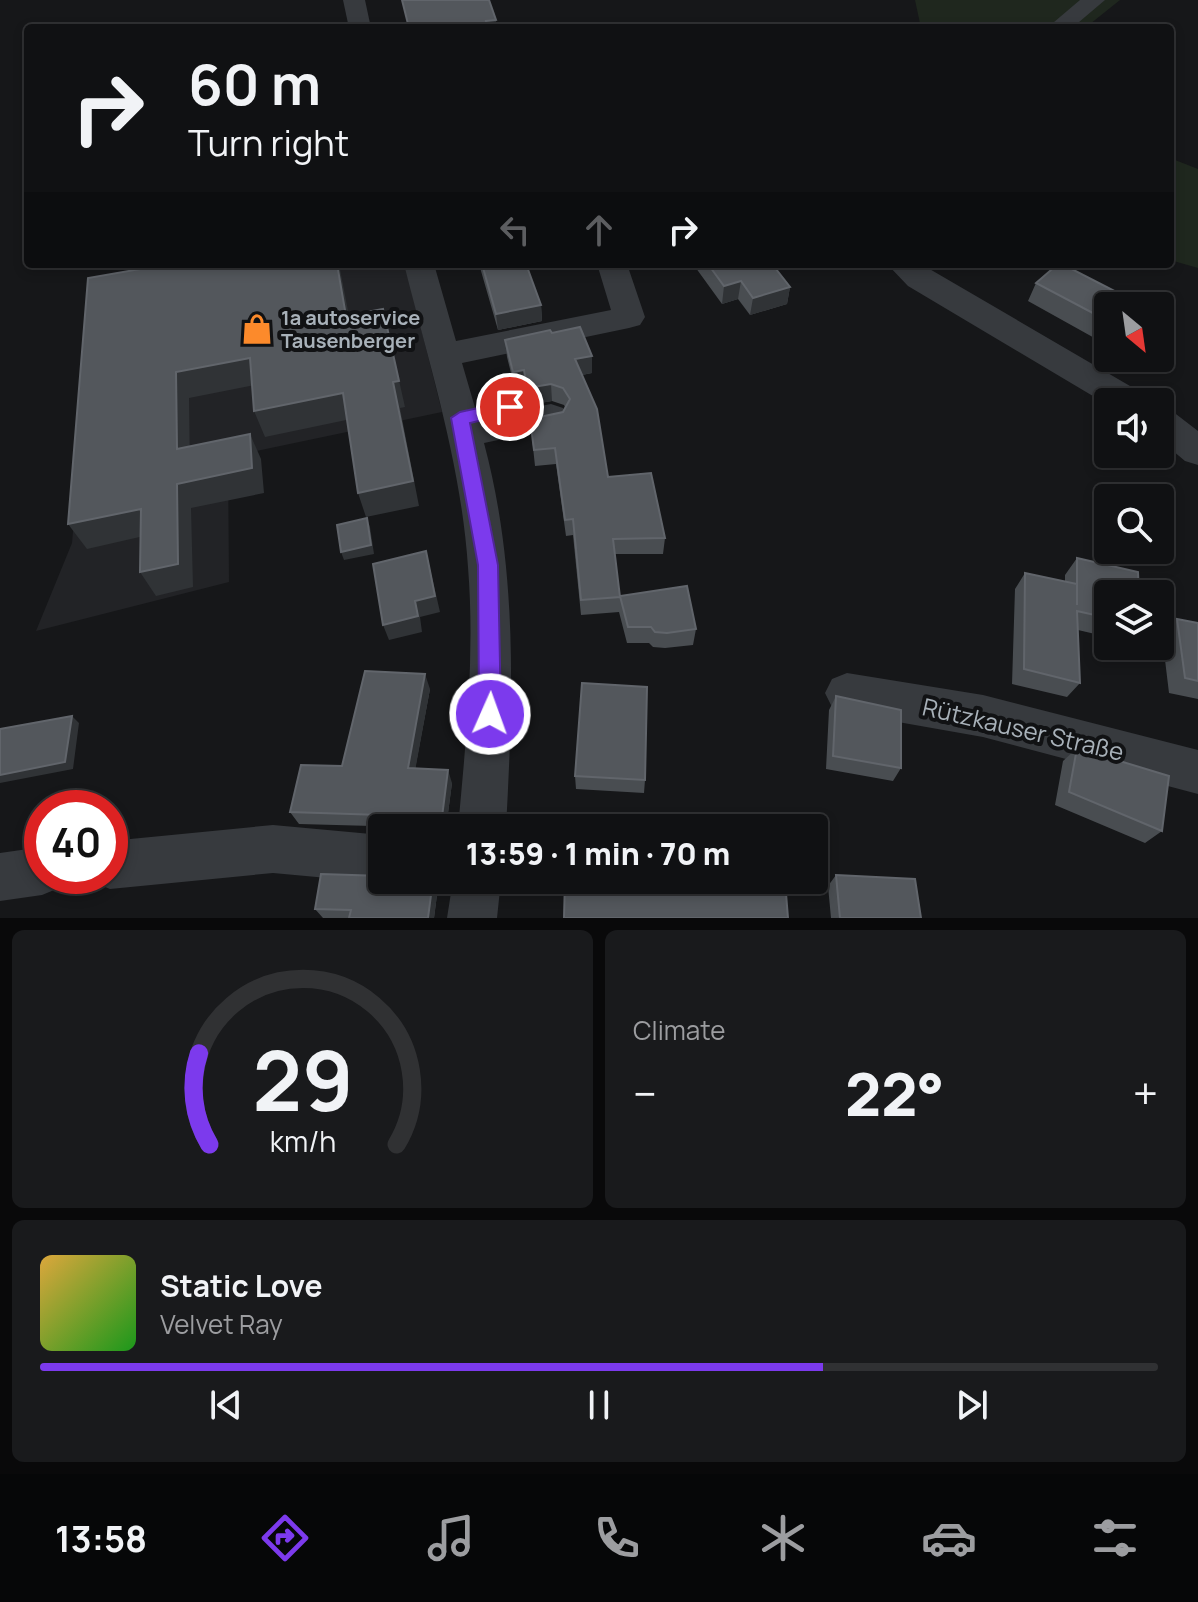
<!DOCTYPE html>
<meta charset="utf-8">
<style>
body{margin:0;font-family:Manrope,sans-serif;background:#191a1c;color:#f1f3f6;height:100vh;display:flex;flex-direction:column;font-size:30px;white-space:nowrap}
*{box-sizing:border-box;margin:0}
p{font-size:26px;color:#9c9da0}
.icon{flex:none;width:44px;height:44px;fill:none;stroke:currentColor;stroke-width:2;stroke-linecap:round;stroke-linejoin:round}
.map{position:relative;height:918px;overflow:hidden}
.side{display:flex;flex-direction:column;gap:12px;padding:12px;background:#09090a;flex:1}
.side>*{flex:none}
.banner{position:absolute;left:24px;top:24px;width:1150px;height:244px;border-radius:8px;box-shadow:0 4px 12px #0003,0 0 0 2px #303133;background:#101113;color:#f1f3f6;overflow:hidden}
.needle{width:52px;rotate:151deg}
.controls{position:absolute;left:1094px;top:292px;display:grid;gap:16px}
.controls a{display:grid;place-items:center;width:80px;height:80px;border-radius:8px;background:#101113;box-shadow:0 4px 12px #0003,0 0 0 2px #303133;font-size:40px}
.speed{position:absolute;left:24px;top:790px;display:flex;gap:16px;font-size:40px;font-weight:700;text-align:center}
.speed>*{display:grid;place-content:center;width:104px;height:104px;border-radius:50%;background:#101113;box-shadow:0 4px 12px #0003,0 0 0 2px #303133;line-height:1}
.speed .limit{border:12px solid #d22;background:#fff;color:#111}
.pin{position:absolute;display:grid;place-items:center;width:68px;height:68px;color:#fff;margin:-34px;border:4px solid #fff;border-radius:50%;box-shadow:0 2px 8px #0007}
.me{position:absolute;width:88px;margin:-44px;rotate:2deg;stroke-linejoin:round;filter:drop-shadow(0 0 6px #0008)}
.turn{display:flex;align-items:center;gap:28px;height:168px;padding:0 32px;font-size:36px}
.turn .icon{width:104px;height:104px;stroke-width:2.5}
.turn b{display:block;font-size:56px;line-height:68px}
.lanes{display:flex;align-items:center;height:76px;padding:0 32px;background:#0003;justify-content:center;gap:40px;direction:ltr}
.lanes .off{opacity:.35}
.big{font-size:60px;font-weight:800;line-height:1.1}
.side .card{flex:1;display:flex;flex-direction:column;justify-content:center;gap:12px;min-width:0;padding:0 28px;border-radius:12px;background:#191a1c}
.side .dial{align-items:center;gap:0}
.dial svg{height:208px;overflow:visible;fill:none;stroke:#303133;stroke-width:7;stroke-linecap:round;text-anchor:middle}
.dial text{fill:#f1f3f6;stroke:none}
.song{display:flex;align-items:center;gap:24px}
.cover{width:96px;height:96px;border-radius:12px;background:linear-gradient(135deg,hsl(40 70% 55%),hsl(120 70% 35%))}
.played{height:8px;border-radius:4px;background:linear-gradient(90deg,#7c3aed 70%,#303133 70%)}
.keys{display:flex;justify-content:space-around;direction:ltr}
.heat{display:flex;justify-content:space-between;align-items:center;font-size:44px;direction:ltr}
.side .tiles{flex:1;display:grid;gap:12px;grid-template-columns:1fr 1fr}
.card:last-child{grid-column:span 2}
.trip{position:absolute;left:368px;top:814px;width:460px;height:80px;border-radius:8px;background:#101113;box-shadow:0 4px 12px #0003,0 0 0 2px #303133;font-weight:800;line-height:80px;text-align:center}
.tab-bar{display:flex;height:128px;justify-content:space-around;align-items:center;background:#060708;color:#9c9da0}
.tab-bar .icon{width:56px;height:56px}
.tab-bar .active{color:#7c3aed}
.tab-bar b{font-size:36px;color:#f1f3f6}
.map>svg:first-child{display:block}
.built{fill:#222326}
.green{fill:#1f271e}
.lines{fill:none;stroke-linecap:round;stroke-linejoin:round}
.minor{fill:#373a3e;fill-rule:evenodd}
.wall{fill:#494d51}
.shaded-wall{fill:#303336}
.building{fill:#53575c;stroke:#61656b;stroke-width:2}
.route{fill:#7c3aed;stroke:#51269a;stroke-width:2}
.labels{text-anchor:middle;stroke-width:8;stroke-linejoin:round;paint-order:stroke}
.poi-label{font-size:20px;font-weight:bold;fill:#a8b1b9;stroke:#111214;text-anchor:start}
.near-street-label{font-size:24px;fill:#a8b1b9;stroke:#111214}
</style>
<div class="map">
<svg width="1198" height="918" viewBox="0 0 1198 918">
<rect width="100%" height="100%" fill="#161719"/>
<path class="built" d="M314,264H405L442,412L228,457L229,582L36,631L72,543L93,300Z"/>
<path class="green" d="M915,0H1120L1085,28H921Z
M1170,158L1198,169V268L1170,260Z"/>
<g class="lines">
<path class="minor" d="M343,0H365L371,28H349Z
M1080,0H1105L1072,28H1047Z
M404,264H434L456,341L611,310L597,264H627L645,317L640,325L629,328L462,363L478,418L551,404L563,408L568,417L563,426L484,443C518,570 513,698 506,828H458C466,741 475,654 468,567C461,463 429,364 404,264Z
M887,264H921L1142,393L1147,402H1108V405L908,286Z
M1160,407L1172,411L1198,431V465L1185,461L1160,440Z
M847,673L983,695L1198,750V794L983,737L847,713L832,707L825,693L832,679Z
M273,825L382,835V880H390L382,883L273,873L110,889L93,882L90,876H110V841Z
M42,847V876H64L59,888L42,895L0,901V853Z
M453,880H501L497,918H447Z"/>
</g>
<path class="wall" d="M479,264H526L541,305L542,321L498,330Z
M693,264H741L743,266L790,287L787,304L750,315L738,299L722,304Z
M1054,264H1074L1069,268L1108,306V331L1098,340L1028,301L1036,283L1057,265Z
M552,333L592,356V373L582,375L608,477L665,538L663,554H615L620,597L696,629L693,645L665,648L653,647L649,643H627L619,612L581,615L573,535L566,536L556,464L535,466L530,419L563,412L565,407L564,405L552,401L528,405L526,387L515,389L507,357L505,340Z
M1077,558L1108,594V637L1078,630L1080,683L1067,697L1012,684L1015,589L1025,573L1065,582V575Z
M1177,619L1198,623V699L1169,693L1162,635Z
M430,689L415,769L452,783L446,828L299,824L290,812Z
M836,696L901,768L893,781L826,769L829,710Z
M1077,748L1162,831L1145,843L1055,805L1063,761Z
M575,776L645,780L644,793L576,789Z
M836,875L921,918H831L828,886Z
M438,887L434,918H323L315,909Z"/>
<path class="shaded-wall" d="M496,20V28H487L486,21Z
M337,264H339L354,342L346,316Z
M741,281L738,299L722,304L724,286Z
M790,287L787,304L750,315L753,298Z
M541,305L542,321L498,330L496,314Z
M383,309L405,407L400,408L419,506L366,517L358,493L393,382Z
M1108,323V331L1098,340Z
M592,356V373L576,376L575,359Z
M250,358L260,384L189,398L190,474L177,449L176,372Z
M524,370L526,387L515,389L513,372Z
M551,384L552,401L528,405L527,388Z
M343,393L351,419L265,437L254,411Z
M250,434L261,459L264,493L191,508L193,587L156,596L140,572L177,484Z
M141,509L157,533L87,549L68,524Z
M367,518L370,527L374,554L344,560L341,552Z
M426,551L440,612L420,617L422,632L389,640L383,625L415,601Z
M425,674L430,689L413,782L408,768Z
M72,716L79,723L73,769L0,783V775Z
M448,770L452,783L446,828L442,817Z
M433,880H435L438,887L434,918H428Z"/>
<path class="building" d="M402,0H489L496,20L486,21L488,28H409Z
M169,264H337L346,316L383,309L399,381L393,382L413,481L358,493L343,393L254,411L250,358L176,372L177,449L250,434L252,468L177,484L178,564L140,572L141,509L68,524L88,278Z
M482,264H526L541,305L496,314Z
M708,264H741L743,266L750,264H772L790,287L753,298L741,281L724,286Z
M1058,264H1062L1132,300L1125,306H1108V321L1036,283Z
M580,327L592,356L575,359L597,409L608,477L651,473L665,538L613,539L620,597L581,600L573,519L565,520L555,448L534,450L530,419L563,412L570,399L563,388L551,384L527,388L524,370L513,372L505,340L550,330L552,333Z
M367,518L371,545L341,552L337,525Z
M426,551L435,596L415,601L418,616L383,625L373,564Z
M1077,558L1138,572L1139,594H1108V618L1077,611L1080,683L1024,669L1025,573L1077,584V605Z
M687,586L696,629L667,633L655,632L651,627H628L620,596Z
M1177,619L1198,623V681L1185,678Z
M365,671L425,674L408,768L448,770L442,817L290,812L301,765L342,766Z
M582,683L647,687L645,780L575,776Z
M836,696L901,710V768L833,756Z
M72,716L65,762L0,775V729Z
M1077,748L1169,776L1162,831L1069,792Z
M321,874L382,876V880H433L428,918H349L351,910L315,909Z
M836,875L915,879L921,918H840Z
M565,880H738L785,881L788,918H564Z"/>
<path class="route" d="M510,401L516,403V412L470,423L498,565L501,714L498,721L490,724L483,721L479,714L478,565L451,418L460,412Z"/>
<defs>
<symbol id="shop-bare" viewBox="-9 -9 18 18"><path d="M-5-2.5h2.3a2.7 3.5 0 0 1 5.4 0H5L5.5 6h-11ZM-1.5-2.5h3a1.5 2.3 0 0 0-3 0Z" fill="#fc8a2b" stroke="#111214" stroke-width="2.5" paint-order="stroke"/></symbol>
</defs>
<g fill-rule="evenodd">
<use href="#shop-bare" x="235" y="307" width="44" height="44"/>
</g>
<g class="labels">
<g class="poi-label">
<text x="281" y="325">1a autoservice<tspan x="281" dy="23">Tausenberger</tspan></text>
</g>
<g class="near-street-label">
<text transform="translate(1023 730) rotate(13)" y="8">Rützkauser Straße</text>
</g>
</g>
</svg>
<div class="controls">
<a><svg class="needle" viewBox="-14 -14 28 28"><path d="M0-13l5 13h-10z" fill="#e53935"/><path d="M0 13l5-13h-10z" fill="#9c9da0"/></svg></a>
<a><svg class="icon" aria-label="sound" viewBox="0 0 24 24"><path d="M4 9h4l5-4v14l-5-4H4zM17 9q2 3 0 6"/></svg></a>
<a><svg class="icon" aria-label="search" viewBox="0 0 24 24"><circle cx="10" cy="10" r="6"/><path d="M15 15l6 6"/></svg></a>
<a><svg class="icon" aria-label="layers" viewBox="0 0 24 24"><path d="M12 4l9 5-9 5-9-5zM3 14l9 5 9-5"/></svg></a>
</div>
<div class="speed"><div class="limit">40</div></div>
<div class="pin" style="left:510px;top:407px;background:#d93025"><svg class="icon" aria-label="arrive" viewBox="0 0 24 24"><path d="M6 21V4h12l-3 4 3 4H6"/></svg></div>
<svg class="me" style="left:490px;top:714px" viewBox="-20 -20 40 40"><circle r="17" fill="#7c3aed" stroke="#fff" stroke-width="3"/><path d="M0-11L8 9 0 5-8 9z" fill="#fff"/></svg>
<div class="trip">13:59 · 1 min · 70 m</div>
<div class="banner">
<div class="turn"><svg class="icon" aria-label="right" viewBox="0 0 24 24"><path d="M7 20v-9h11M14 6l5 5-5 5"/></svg><div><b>60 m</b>Turn right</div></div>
<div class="lanes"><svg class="icon off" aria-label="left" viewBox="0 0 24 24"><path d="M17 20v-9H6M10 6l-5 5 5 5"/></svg><svg class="icon off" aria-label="ahead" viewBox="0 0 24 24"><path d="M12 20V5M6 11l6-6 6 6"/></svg><svg class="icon" aria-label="right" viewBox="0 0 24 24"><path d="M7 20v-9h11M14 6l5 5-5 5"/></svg></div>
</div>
</div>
<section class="side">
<div class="tiles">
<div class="card dial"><svg viewBox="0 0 100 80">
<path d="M14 69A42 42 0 1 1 86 69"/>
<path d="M14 69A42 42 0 0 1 10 34" stroke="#7c3aed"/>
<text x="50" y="56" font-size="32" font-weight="700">29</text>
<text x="50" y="72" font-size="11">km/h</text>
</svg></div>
<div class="card"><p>Climate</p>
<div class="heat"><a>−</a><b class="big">22°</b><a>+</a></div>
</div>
<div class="card">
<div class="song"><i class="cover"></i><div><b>Static Love</b><p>Velvet Ray</p></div></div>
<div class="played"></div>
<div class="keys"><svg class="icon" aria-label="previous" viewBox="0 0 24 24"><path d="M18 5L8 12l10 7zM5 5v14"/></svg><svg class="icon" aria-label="pause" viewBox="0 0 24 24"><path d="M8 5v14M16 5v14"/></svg><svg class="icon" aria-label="next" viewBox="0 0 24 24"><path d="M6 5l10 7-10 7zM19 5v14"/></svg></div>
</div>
</div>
</section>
<nav class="tab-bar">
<b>13:58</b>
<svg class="icon active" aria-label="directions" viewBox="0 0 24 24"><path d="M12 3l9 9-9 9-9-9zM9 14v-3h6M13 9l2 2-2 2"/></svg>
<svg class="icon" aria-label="music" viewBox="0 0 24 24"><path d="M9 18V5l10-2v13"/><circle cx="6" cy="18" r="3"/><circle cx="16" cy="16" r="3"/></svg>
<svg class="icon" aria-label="phone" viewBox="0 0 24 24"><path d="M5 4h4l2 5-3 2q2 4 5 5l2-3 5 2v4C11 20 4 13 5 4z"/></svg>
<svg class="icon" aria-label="climate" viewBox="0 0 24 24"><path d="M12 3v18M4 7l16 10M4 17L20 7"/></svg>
<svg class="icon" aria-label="car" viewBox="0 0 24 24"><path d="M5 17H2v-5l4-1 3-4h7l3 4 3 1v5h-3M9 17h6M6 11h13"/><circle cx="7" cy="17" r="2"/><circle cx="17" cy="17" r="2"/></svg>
<svg class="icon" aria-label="filters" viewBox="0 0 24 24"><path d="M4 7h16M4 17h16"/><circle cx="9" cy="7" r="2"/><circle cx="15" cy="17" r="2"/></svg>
</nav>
